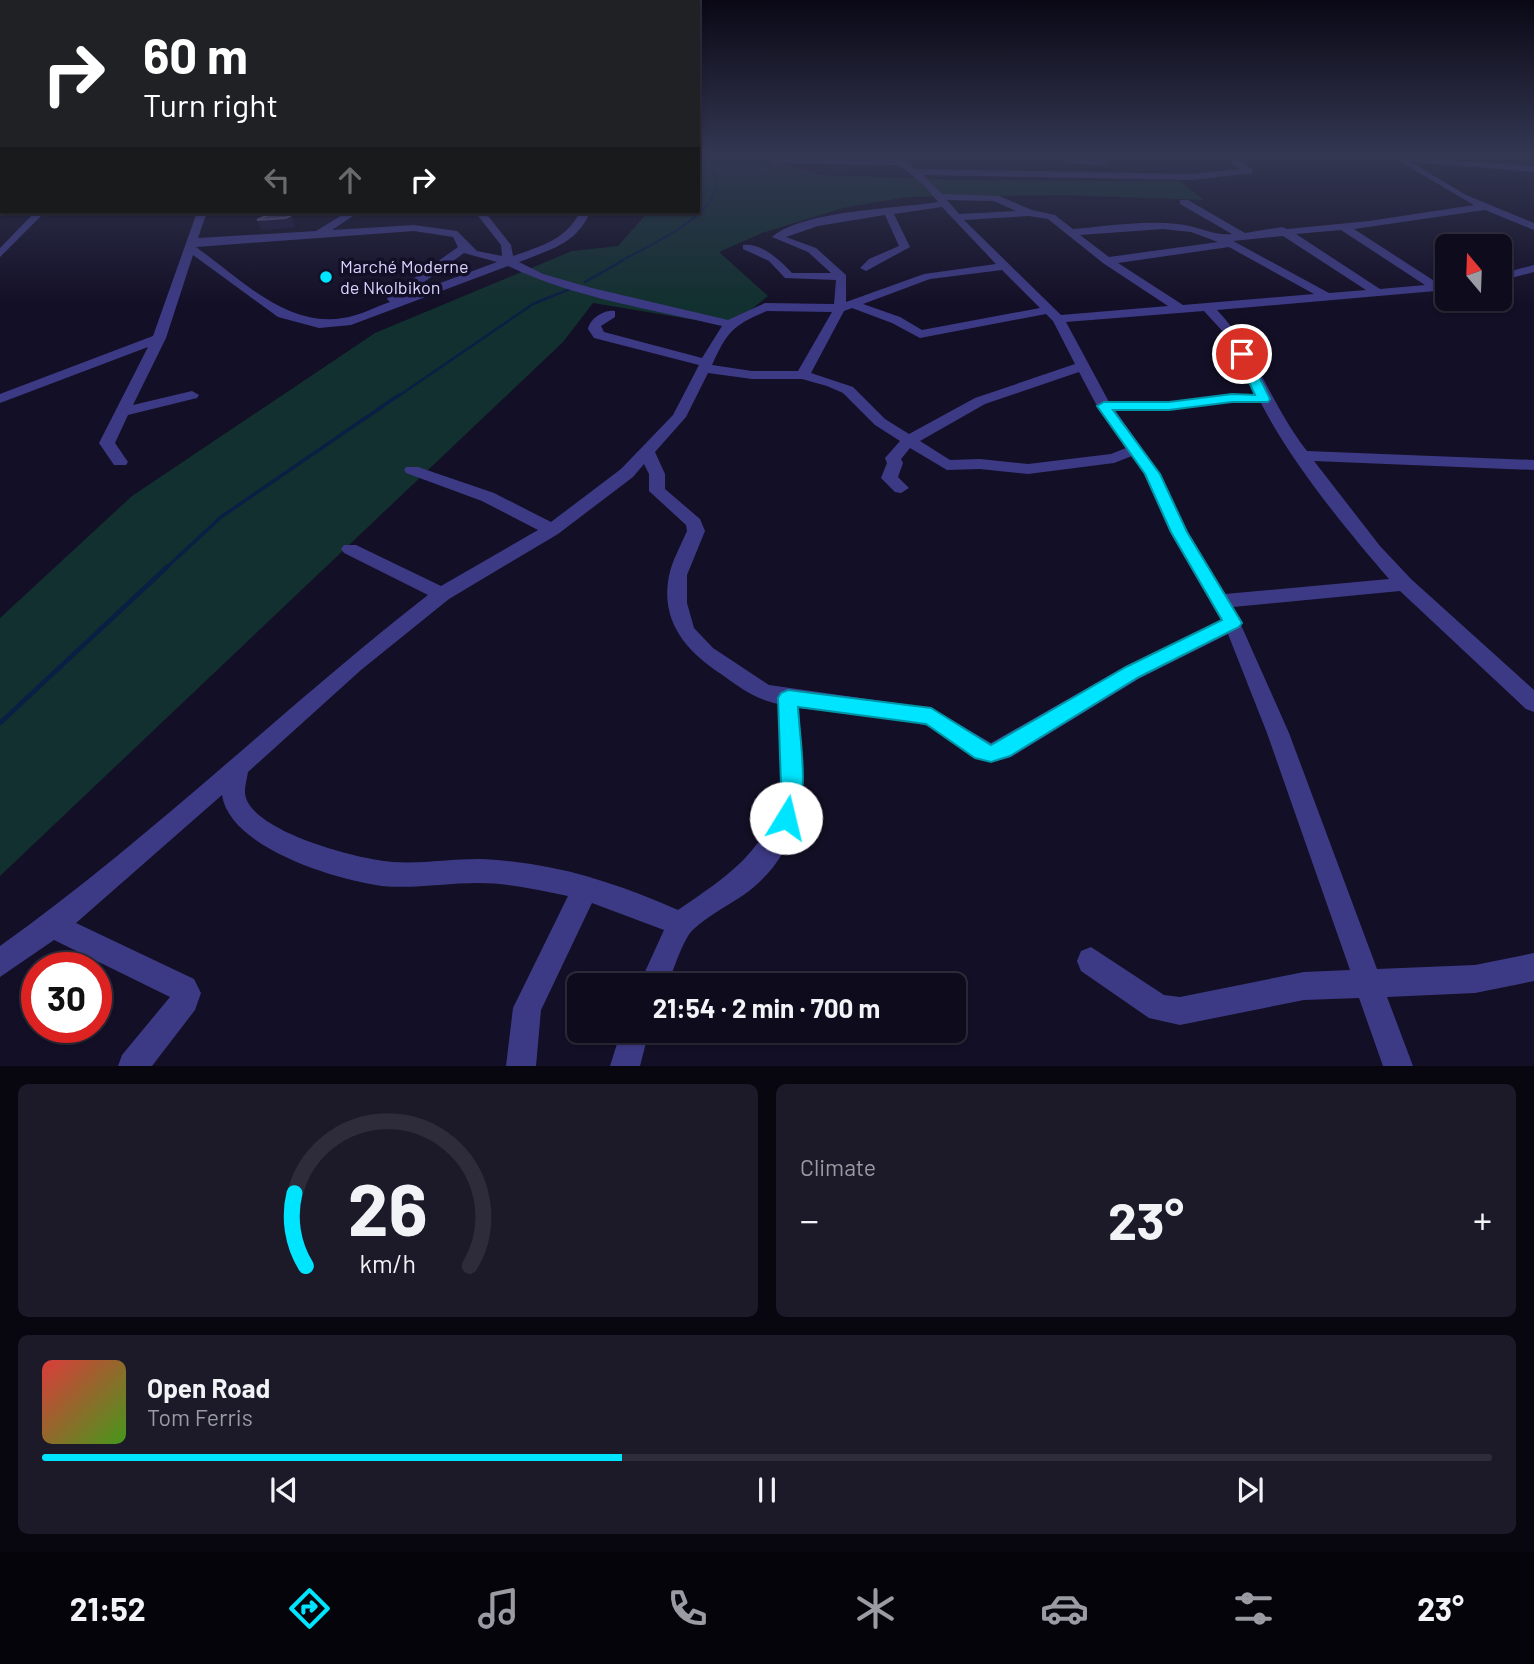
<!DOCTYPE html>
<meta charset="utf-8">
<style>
body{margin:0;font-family:Barlow,sans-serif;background:#1c1929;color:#f1f3f6;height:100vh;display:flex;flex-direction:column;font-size:26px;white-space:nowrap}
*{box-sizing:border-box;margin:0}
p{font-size:23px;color:#9b9ba3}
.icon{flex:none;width:38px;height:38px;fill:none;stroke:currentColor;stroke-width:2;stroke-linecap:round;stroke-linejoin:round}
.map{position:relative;height:1066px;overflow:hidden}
.side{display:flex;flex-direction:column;gap:18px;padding:18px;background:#08060f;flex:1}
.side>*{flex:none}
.top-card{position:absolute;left:0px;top:0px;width:700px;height:214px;box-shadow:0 2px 5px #0004,0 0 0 2px #2e2b3b;background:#202124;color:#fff;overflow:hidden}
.needle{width:46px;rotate:341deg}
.buttons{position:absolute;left:1435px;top:234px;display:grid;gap:14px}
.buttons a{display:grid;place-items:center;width:77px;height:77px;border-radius:10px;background:#0e0b1c;box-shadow:0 2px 5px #0004,0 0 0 2px #2e2b3b;font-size:35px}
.speed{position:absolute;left:21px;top:952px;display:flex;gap:14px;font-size:35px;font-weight:700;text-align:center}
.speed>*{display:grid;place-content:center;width:91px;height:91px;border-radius:50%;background:#0e0b1c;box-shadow:0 2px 5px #0004,0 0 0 2px #2e2b3b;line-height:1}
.speed .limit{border:10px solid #d22;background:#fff;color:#111}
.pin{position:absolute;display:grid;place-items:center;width:60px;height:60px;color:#fff;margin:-30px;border:4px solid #fff;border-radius:50%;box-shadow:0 2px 7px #0007}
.me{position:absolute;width:77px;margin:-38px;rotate:9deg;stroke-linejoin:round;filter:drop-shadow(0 0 5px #0008)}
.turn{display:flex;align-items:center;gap:24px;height:147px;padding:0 28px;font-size:32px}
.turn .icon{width:91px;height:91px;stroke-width:2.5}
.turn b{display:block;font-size:49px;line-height:60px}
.lanes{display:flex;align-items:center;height:66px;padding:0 28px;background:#0003;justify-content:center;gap:35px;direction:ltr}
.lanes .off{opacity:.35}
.big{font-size:52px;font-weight:700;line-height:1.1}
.side .tile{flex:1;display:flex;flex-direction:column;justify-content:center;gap:10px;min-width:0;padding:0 24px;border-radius:10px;background:#1c1929}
.side .dial{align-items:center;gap:0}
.dial svg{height:182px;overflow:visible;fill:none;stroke:#2e2b3b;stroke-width:7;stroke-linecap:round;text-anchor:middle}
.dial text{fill:#f1f3f6;stroke:none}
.song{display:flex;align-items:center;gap:21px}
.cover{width:84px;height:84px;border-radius:10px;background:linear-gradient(135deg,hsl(0 70% 55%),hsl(100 70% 35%))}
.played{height:7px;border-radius:4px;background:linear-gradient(90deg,#00e5ff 40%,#2e2b3b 40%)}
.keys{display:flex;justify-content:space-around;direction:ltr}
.heat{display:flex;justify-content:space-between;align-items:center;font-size:38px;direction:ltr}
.side .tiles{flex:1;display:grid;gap:18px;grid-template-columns:1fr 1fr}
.tile:last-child{grid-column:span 2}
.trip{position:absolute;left:567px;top:973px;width:399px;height:70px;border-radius:10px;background:#0e0b1c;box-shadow:0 2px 5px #0004,0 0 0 2px #2e2b3b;font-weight:700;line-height:70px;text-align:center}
.menu{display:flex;height:112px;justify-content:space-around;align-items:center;background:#06040b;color:#9b9ba3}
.menu .icon{width:49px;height:49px}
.menu .active{color:#00e5ff}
.menu b{font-size:32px;color:#f1f3f6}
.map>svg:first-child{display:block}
.green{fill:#12302f}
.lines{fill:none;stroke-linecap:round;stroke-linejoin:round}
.stream-far3{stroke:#0a1f44;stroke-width:2}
.stream-far2{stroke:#0a1f44;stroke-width:2.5}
.stream-far1{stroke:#0a1f44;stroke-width:3.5}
.stream{stroke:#0a1f44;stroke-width:4.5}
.minor{fill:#3d3a85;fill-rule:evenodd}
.highway{fill:#ff4fa3;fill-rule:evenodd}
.shaded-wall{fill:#1d163a}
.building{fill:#433a66;stroke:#5a527e;stroke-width:2}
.route{fill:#00e5ff;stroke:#0095a6;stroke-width:2}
.poi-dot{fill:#00e5ff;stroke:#130f26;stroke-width:2.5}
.labels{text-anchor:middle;stroke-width:7;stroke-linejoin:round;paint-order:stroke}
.far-poi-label{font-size:18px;fill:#d9d4ff;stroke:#130f26;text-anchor:start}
</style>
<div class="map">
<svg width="1534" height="1066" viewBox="0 0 1534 1066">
<rect width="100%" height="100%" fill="#130f26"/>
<path class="green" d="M698,156H844L848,159L771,160L821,175L965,180L1180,181L1204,200L1064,195L907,197L843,208L762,233L719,252L768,296L731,326L593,303L563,342L0,876V618L132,496L375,333L572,251L618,246L648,212H698Z"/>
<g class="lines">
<path class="stream-far3" d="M619,262C644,248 720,215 716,182C715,174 711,164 708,156"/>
<path class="stream-far2" d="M585,282L622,261
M397,397L533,304L570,289"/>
<path class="stream-far1" d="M165,569L221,517L399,395"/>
<path class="stream" d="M0,723L167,567"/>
<path class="minor" d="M890,156H899L916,169L1192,174L1240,169L1223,156H1232L1252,169V173L1192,180L923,175L942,194L999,196L1032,210L1055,215L1073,229C1107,226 1143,220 1178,224C1197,226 1214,236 1232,234L1180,204V200H1188L1245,233L1282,227L1287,229L1369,221L1474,205L1390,156L1534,166V172L1411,162L1466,195L1534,223V230L1485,210L1354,229L1439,284H1447V290L1217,310C1256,351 1272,407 1307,451L1534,460V470L1314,461L1380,546L1411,579L1534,690V712L1526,709L1400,591L1233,607L1289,733L1377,969L1475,965L1534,953V981L1475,993L1387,997L1413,1066H1383L1359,998L1304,1000L1180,1025L1149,1018L1081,971L1077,961L1081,951L1091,947L1164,995L1180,997L1304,972L1350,970L1267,733L1228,634L1140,678L1011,757C964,773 960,735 924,725C889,715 837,713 799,708C803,778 811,842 749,891C734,903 698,920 688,936C679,951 674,969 667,985H639L664,930L592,903L541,1010L536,1066H506L513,1008L568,896C539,890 508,883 478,883C446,883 414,889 382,886C336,880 230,848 222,795L76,923L194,979L201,993L195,1010L152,1066H118L122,1055L170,997L54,940L0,977V946C150,839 282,709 428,595L344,553L341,549L344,545H356L441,586L538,530L482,501L406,473L404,470L406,467H418L494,493L551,522L621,469L673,415L699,365L594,338L588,329C590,318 605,309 615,311V317L601,326L604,332L702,358L722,326C651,309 575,298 508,266L351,325L319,328L278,317L193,255L166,338L133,405L192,391L199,395L197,398L128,415L115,443L128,462L126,465H114L99,443L148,347L0,403V394L153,336L197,212H207L198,238L316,231L347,212H359L332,230L414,225L457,231L477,251L502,256L501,245L475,212H485L511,245L513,256C541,246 566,240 580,212H590C577,244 549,250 519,262L543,274L592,288L728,320L765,303L834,304L836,280L785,278L769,261L743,249V245C762,243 780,260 792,273H831L808,252L772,237C804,210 895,209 938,202L924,185L899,165L773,163L770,158L892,159ZM947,200L994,201L1016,211L959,214ZM942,207L996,264L924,274L846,302V275L816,248L786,237L818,226L885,215L899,246L869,259L860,268L866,271L910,247L894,214ZM1029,216L1048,219L1103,263L1168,306L1061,315L964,220ZM1163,229L1191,232L1218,242L1109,257L1080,235ZM1341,230L1425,285L1380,289L1296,234ZM414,231L453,237L458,247L389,296L387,299L390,302C375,307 359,316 343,318C287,328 238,277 196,247ZM1283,236L1366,290L1329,293L1233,241ZM1229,247L1314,294L1183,305L1118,263ZM464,253L497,262L405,296ZM1002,270L1040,308L922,330L900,317L863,304L930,279ZM852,308L892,323L920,338L1046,314L1053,321L1075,364L975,398L909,434L885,419L853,387L811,373L844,311ZM767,311L832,312L798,371H752L712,365C727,332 733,325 767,311ZM1204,311L1225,334L1257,394H1232L1169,402H1109L1066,322ZM1079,372L1097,406L1126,448L1111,454L1028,464L980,459L950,460L920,441L985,404ZM708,373L752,379H802L827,386L843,393L875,425L900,441L885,458L887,463L881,478L895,492L901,493L909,488L898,477L903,463L901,459L910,448L947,470L980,469L1028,474L1114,463L1132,456L1144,474L1170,532L1221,620L1126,666L991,743L931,708L769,685L713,648L694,628L687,603V575L705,531L700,519L665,489V474L655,452L686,417ZM1232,402L1261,403C1291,462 1345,528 1389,579L1225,594L1188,532L1160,474L1115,410H1169ZM644,464L649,474V491L686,525L687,531C681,545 672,561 669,576C660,621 686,651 721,674C739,687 755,699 778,704C778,730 783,759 780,785C773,848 726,877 678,910C630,889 583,872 531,864C514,862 496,859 478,859C450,859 422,864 393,862C360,860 257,833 246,798C243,790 247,780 248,772L361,670L449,599L558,534L633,477Z
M1058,156L1104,159L1109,162L1104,165L1065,163Z
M0,175H2V181H0Z
M35,212H45L0,257V248Z
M1534,265V272L1500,281V274Z
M621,1031H649L640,1066H610Z"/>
<path class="highway" d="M0,198H2V206H0Z"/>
</g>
<path class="shaded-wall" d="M291,212L293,218L294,226L290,228L261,230L257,220Z"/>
<path class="building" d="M275,212H290V216L286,218L257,220Z"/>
<linearGradient id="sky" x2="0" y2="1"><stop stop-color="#0a0815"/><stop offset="0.51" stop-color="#333752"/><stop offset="1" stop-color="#333752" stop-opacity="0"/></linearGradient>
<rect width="1534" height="305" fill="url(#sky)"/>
<path class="route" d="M1242,351L1248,354L1270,399L1268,402H1232L1169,410H1113L1160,474L1187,532L1242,623L1239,627L1139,677L1010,756L991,762L975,758L926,724L798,707C800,744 810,791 794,826L786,829L779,826L775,818L781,784L778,698L781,693L788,690L931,708L991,745L1126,667L1222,620L1171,532L1145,474L1097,406L1104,402H1169L1232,394L1255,395L1236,354Z"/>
<circle class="poi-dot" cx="326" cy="277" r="7"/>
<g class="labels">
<g class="far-poi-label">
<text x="340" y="273">Marché Moderne<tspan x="340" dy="21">de Nkolbikon</tspan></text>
</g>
</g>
</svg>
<div class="buttons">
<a><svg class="needle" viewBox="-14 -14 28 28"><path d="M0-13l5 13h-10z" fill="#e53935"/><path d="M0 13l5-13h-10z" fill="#9b9ba3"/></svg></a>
</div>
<div class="speed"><div class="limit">30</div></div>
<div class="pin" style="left:1242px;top:354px;background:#d93025"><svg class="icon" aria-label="arrive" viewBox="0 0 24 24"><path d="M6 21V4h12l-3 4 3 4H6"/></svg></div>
<svg class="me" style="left:786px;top:818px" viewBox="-20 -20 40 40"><circle r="19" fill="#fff"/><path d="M0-13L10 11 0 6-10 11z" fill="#00e5ff"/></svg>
<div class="trip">21:54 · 2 min · 700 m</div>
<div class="top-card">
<div class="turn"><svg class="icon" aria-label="right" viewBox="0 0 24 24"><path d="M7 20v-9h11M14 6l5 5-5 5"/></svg><div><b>60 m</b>Turn right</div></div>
<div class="lanes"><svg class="icon off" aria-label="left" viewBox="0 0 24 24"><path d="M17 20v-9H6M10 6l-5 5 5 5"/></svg><svg class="icon off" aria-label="ahead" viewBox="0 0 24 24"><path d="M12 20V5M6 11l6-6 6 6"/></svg><svg class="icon" aria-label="right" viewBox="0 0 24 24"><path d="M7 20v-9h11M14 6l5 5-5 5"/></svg></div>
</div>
</div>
<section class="side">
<div class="tiles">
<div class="tile dial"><svg viewBox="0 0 100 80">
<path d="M14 69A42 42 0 1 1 86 69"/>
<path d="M14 69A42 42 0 0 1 9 37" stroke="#00e5ff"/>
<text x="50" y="56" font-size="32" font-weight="700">26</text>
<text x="50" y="72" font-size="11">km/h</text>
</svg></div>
<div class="tile"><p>Climate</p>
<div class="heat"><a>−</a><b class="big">23°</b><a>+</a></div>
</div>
<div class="tile">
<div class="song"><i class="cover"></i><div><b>Open Road</b><p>Tom Ferris</p></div></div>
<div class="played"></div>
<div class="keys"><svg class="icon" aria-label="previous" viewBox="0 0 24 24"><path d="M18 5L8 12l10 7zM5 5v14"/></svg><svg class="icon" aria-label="pause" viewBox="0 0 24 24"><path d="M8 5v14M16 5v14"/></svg><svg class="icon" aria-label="next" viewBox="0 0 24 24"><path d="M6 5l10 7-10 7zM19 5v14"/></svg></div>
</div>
</div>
</section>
<nav class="menu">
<b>21:52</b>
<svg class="icon active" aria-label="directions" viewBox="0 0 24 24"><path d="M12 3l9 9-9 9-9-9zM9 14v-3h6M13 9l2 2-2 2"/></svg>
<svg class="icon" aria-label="music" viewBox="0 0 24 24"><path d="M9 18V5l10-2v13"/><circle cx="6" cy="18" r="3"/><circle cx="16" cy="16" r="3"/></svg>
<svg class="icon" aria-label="phone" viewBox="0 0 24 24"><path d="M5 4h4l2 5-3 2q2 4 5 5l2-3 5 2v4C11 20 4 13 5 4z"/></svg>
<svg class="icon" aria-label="climate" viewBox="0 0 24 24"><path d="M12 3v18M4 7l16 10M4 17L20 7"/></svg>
<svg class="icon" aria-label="car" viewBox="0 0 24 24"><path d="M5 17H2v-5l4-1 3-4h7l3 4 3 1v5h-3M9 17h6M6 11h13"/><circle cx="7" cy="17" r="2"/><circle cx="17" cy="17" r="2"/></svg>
<svg class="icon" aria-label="filters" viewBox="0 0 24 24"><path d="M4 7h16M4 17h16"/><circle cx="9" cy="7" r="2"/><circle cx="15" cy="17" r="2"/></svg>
<b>23°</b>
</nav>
